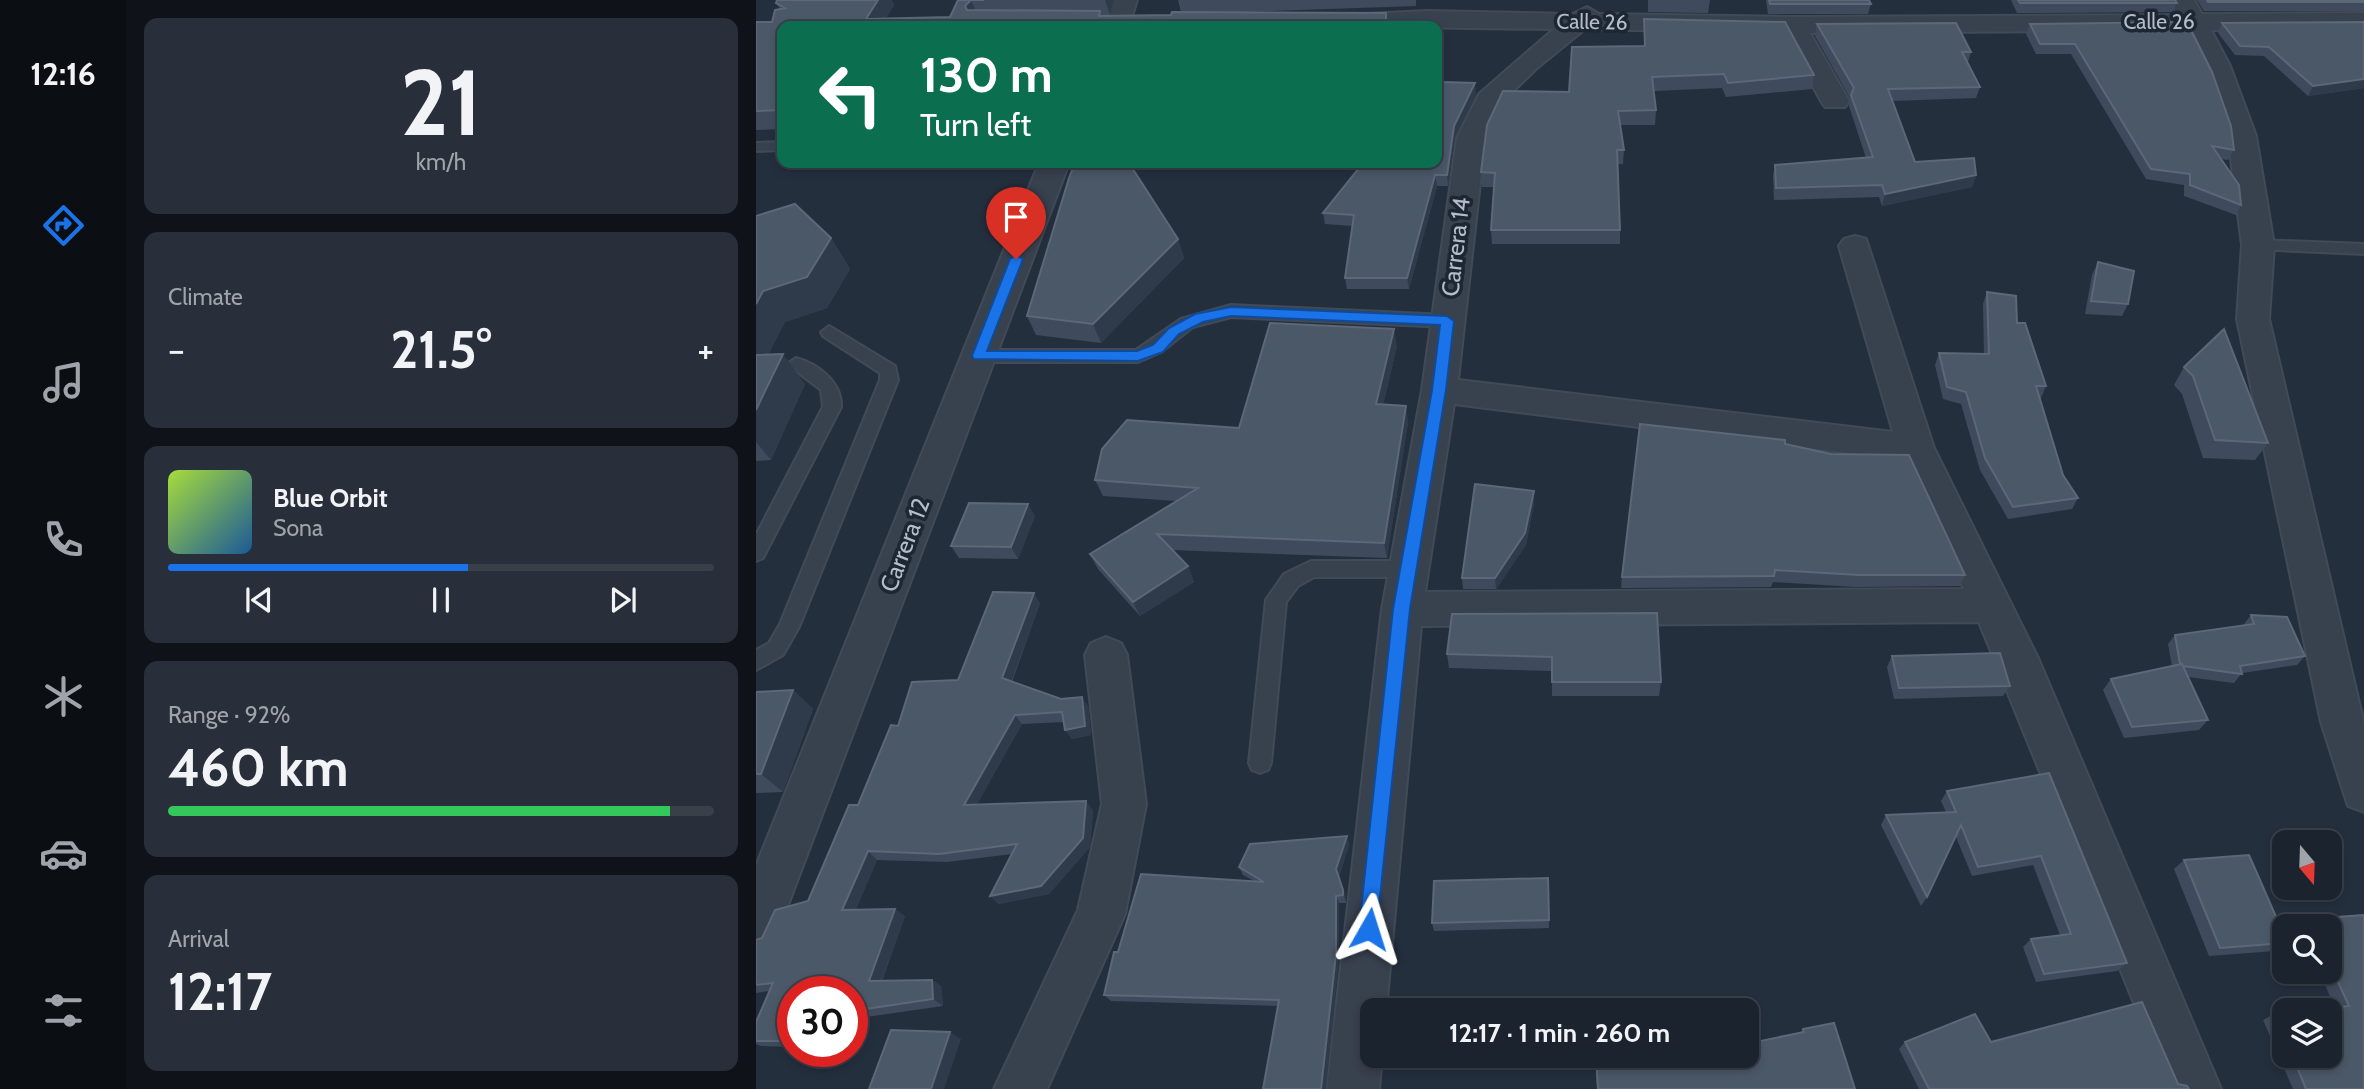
<!DOCTYPE html>
<meta charset="utf-8">
<style>
body{margin:0;font-family:Cabin,sans-serif;background:#282f3a;color:#f1f3f6;height:100vh;display:flex;flex-direction:column;font-size:26px;white-space:nowrap}
*{box-sizing:border-box;margin:0}
p{font-size:23px;color:#a0a4aa}
.icon{flex:none;width:38px;height:38px;fill:none;stroke:currentColor;stroke-width:2;stroke-linecap:round;stroke-linejoin:round}
.map{position:relative;flex:1;overflow:hidden}
.sheet{display:flex;flex-direction:column;gap:18px;padding:18px;background:#0f1319;width:630px}
.sheet>*{flex:none}
.guide{position:absolute;left:21px;top:21px;width:665px;height:147px;border-radius:14px;box-shadow:0 4px 10px #0003,0 0 0 2px #39404a;background:#0b6e4f;color:#fff;overflow:hidden}
.needle{width:46px;rotate:161deg}
.fabs{position:absolute;left:1516px;top:830px;display:grid;gap:14px}
.fabs a{display:grid;place-items:center;width:70px;height:70px;border-radius:14px;background:#1b232e;box-shadow:0 4px 10px #0003,0 0 0 2px #39404a;font-size:35px}
.speed{position:absolute;left:21px;top:976px;display:flex;gap:14px;font-size:35px;font-weight:700;text-align:center}
.speed>*{display:grid;place-content:center;width:91px;height:91px;border-radius:50%;background:#1b232e;box-shadow:0 4px 10px #0003,0 0 0 2px #39404a;line-height:1}
.speed .limit{border:10px solid #d22;background:#fff;color:#111}
.pin{position:absolute;display:grid;place-items:center;width:60px;height:60px;color:#fff;margin:-72px -30px;border-radius:50% 50% 50% 0;rotate:-45deg;box-shadow:0 0 7px #0007}
.pin .icon{rotate:45deg}
.me{position:absolute;width:77px;margin:-38px;rotate:6deg;stroke-linejoin:round;filter:drop-shadow(0 0 5px #0008)}
.turn{display:flex;align-items:center;gap:24px;height:147px;padding:0 28px;font-size:32px}
.turn .icon{width:91px;height:91px;stroke-width:2.5}
.turn b{display:block;font-size:49px;line-height:60px}
.big{font-size:52px;font-weight:700;line-height:1.1}
.sheet .tile{flex:1;display:flex;flex-direction:column;justify-content:center;gap:10px;min-width:0;padding:0 24px;border-radius:14px;background:#282f3a}
.sheet .dial{align-items:center;gap:0}
.dial b{font-size:91px;line-height:1}
.song{display:flex;align-items:center;gap:21px}
.cover{width:84px;height:84px;border-radius:10px;background:linear-gradient(135deg,hsl(80 70% 55%),hsl(210 70% 35%))}
.played{height:7px;border-radius:4px;background:linear-gradient(90deg,#1a73e8 55%,#39404a 55%)}
.keys{display:flex;justify-content:space-around;direction:ltr}
.heat{display:flex;justify-content:space-between;align-items:center;font-size:38px;direction:ltr}
.charge{height:10px;border-radius:5px;background:linear-gradient(90deg,#34c759 92%,#39404a 0)}
.trip{position:absolute;left:604px;top:998px;width:399px;height:70px;border-radius:14px;background:#1b232e;box-shadow:0 4px 10px #0003,0 0 0 2px #39404a;font-weight:700;line-height:70px;text-align:center}
main{display:flex;flex:1;min-height:0}
.dock{display:flex;flex-direction:column;width:126px;justify-content:space-around;align-items:center;background:#0b0e12;color:#a0a4aa}
.dock .icon{width:49px;height:49px}
.dock .active{color:#1a73e8}
.dock b{font-size:32px;color:#f1f3f6}
.map>svg:first-child{display:block}
.lines{fill:none;stroke-linecap:round;stroke-linejoin:round}
.service-casing{stroke:#414a57;stroke-width:4}
.minor-casing{stroke:#414a57;stroke-width:4}
.service{fill:#38414e;fill-rule:evenodd}
.minor{fill:#38414e;fill-rule:evenodd}
.wall{fill:#3f4b5c}
.shaded-wall{fill:#2f3b4b}
.building{fill:#4b5868;stroke:#5c6777;stroke-width:2}
.route{fill:#1a73e8;stroke:#114b97;stroke-width:2}
.labels{text-anchor:middle;stroke-width:7;stroke-linejoin:round;paint-order:stroke}
.far-street-label{font-size:21px;fill:#b4bcc9;stroke:#1d2633}
.street-label{font-size:24px;fill:#b4bcc9;stroke:#1d2633}
</style>
<main>
<nav class="dock">
<b>12:16</b>
<svg class="icon active" aria-label="directions" viewBox="0 0 24 24"><path d="M12 3l9 9-9 9-9-9zM9 14v-3h6M13 9l2 2-2 2"/></svg>
<svg class="icon" aria-label="music" viewBox="0 0 24 24"><path d="M9 18V5l10-2v13"/><circle cx="6" cy="18" r="3"/><circle cx="16" cy="16" r="3"/></svg>
<svg class="icon" aria-label="phone" viewBox="0 0 24 24"><path d="M5 4h4l2 5-3 2q2 4 5 5l2-3 5 2v4C11 20 4 13 5 4z"/></svg>
<svg class="icon" aria-label="climate" viewBox="0 0 24 24"><path d="M12 3v18M4 7l16 10M4 17L20 7"/></svg>
<svg class="icon" aria-label="car" viewBox="0 0 24 24"><path d="M5 17H2v-5l4-1 3-4h7l3 4 3 1v5h-3M9 17h6M6 11h13"/><circle cx="7" cy="17" r="2"/><circle cx="17" cy="17" r="2"/></svg>
<svg class="icon" aria-label="filters" viewBox="0 0 24 24"><path d="M4 7h16M4 17h16"/><circle cx="9" cy="7" r="2"/><circle cx="15" cy="17" r="2"/></svg>
</nav>
<section class="sheet">
<div class="tile dial"><b>21</b><p>km/h</p></div>
<div class="tile"><p>Climate</p>
<div class="heat"><a>−</a><b class="big">21.5°</b><a>+</a></div>
</div>
<div class="tile">
<div class="song"><i class="cover"></i><div><b>Blue Orbit</b><p>Sona</p></div></div>
<div class="played"></div>
<div class="keys"><svg class="icon" aria-label="previous" viewBox="0 0 24 24"><path d="M18 5L8 12l10 7zM5 5v14"/></svg><svg class="icon" aria-label="pause" viewBox="0 0 24 24"><path d="M8 5v14M16 5v14"/></svg><svg class="icon" aria-label="next" viewBox="0 0 24 24"><path d="M6 5l10 7-10 7zM19 5v14"/></svg></div>
</div>
<div class="tile"><p>Range · 92%</p><b class="big">460 km</b><div class="charge"></div></div>
<div class="tile"><p>Arrival</p><b class="big">12:17</b></div>
</section>
<div class="map">
<svg width="1608" height="1089" viewBox="0 0 1608 1089">
<rect width="100%" height="100%" fill="#242f3e"/>
<g class="lines">
<defs>
<path id="service" d="M26,142V150L0,151V143Z
M1502,240L1608,244V254L1497,249V241Z
M475,305L691,315L699,321L691,327L475,317L437,327L405,352L382,362H223L215,356L223,350H380L425,319Z
M73,326L139,366L142,380L43,627L27,655L0,670V650L13,643L24,624L124,380V373L67,336L65,332Z
M40,358C62,364 86,382 85,407L7,558L0,561V535L67,407L65,390L31,364Z
M555,561H652L659,563L662,569L659,575L652,577H558L542,586L530,602L515,763L512,770L504,773L496,770L493,763L510,600L528,574Z"/>
<path id="minor" d="M355,0H381L373,26H347Z
M1416,0H1438L1446,14L1608,13V29L1455,30L1474,66L1500,136L1518,245L1513,319L1608,724V812L1592,806L1565,722L1481,319L1486,245L1472,136L1448,66L1429,30L1054,33L1093,101L1089,107H1069L1065,101L1028,33L829,29L781,68L745,103L729,138L702,380L1137,432L1083,246L1088,239L1099,236L1110,239L1178,448L1282,658L1465,1089H1413L1223,622L665,626L630,1010H616V1055H626L623,1089H571L626,609L666,390L701,138L723,94L798,29L569,26L565,21L569,16L671,11L817,14L831,7L843,14L1037,17L1421,15ZM698,404L1148,460L1208,589L669,592Z
M283,163H313L24,926L17,943L0,950V866Z
M350,637L365,643L371,655L390,804L369,914L291,1089H238L322,910L346,804L329,655L335,643Z"/>
</defs>
<use href="#service" class="service-casing"/>
<use href="#minor" class="minor-casing"/>
<use href="#service" class="service"/>
<use href="#minor" class="minor"/>
</g>
<path class="wall" d="M202,0H358L354,15L346,16L415,15L425,12L422,0H660V6L484,12L630,13L26,26V129L0,130V22H16L24,9L20,3L138,5L130,18L194,17Z
M892,0H954L952,13L892,12Z
M1010,0H1113L1115,4L1112,14H1012Z
M1255,0H1419L1421,3L1416,12L1261,13Z
M1441,0H1608V11H1448Z
M888,19L1058,75L1056,89L970,97L966,88L898,91L900,110L899,125H864L868,150L867,164H862L864,230V244H736L735,230L738,187H726L725,172L813,92L888,46Z
M1431,22L1478,150L1472,160L1465,159L1485,205L1480,215L1428,196V185L1390,179L1315,54H1280L1270,34L1274,24Z
M1608,22V88L1552,96L1508,56L1479,55L1462,33L1466,23Z
M1061,24L1215,52L1212,62L1224,87L1220,98L1136,101L1159,162L1220,175L1216,187L1126,206L1123,197L1018,200L1017,176L1019,165L1110,158L1093,106L1094,98L1059,36Z
M720,94L699,137L692,186H681L653,289H591L589,278L596,226L569,224L567,213L681,163Z
M0,216L75,238L94,269L71,308L29,322L12,354L49,384L15,460L0,461Z
M422,239L428,258L345,343L280,335L271,316Z
M1342,262L1372,304L1366,316L1329,314L1336,275Z
M1231,292L1261,323L1290,386L1285,398H1284L1307,475L1322,498L1316,509L1252,519L1224,470L1205,404L1187,399L1179,365L1183,353L1228,354L1227,304Z
M641,346L627,405L652,422L631,558L416,550L432,566L438,582L384,616L342,569L334,554L420,501L347,496L339,480L483,428Z
M1428,367L1512,443L1499,460L1447,458L1426,394L1418,385Z
M1029,444L1209,575L1204,586L1099,587L1017,582L1015,587L865,588L866,577Z
M778,503L770,545L740,589H707L706,578Z
M279,516L262,559L203,558L195,546Z
M284,603L256,682L305,699L332,706L335,735L316,739L309,730L308,722L266,724L221,804L337,810L334,847L293,894L242,904L256,854L191,862L121,860L100,909L149,916L126,981L176,980L185,986L187,1006L96,1019V992H37V1047L5,1046L0,1044V1022L13,991L0,993V940L6,938L52,901L142,726L202,680Z
M696,614L905,682L903,696H796V671L693,668L691,654Z
M1495,615L1549,656L1541,665L1486,673L1478,683L1432,677L1452,720L1443,730L1368,738L1347,690L1355,679L1416,666L1412,644L1419,635L1488,625V624Z
M1136,656L1254,686L1247,696L1138,699L1131,667Z
M37,690L57,709L27,792L0,793V692Z
M1293,773L1371,963L1361,971L1280,982L1267,947L1275,939L1304,935L1277,865L1216,876L1200,837L1171,897L1165,906L1125,825L1130,815L1190,812L1185,801L1191,791Z
M591,836L593,845L583,877L590,897V903H583V961L522,1006L355,1001L348,995L498,881L487,875L483,867Z
M1428,860L1528,935V945L1519,951L1453,956L1418,869Z
M792,878L793,928L678,931L676,923Z
M1608,915V1089H1537L1507,1020L1518,1014L1528,1013V1055H1573L1579,1008L1563,971H1573V926H1544L1554,919Z
M1047,1029L1099,1089H841L839,1055H990L1044,1033Z
M1149,1042H1235L1422,1084L1433,1089H1163L1143,1049Z"/>
<path class="shaded-wall" d="M122,0H136L138,5L125,26L110,19Z
M215,0L223,18L217,24L209,6Z
M349,0H358L354,15Z
M1608,79V88L1552,96L1557,86Z
M719,83L720,94L699,137L692,186L691,175L698,126Z
M679,175L681,186L653,289L651,278Z
M1220,175L1216,187L1126,206L1129,194Z
M75,238L94,269L71,308L29,322L0,379V304L7,291Z
M422,239L428,258L345,343L337,324Z
M638,329L641,346L623,421L620,404Z
M27,354L49,384L15,460L0,442V410Z
M650,406L652,422L631,558L628,543Z
M778,491V503L770,545L740,589L739,578Z
M272,504L279,516L262,559L255,547Z
M432,566L438,582L384,616L377,602Z
M278,593L284,603L253,688L246,678Z
M37,690L57,709L27,792L5,774Z
M326,697L332,706L335,735L316,739L309,730Z
M259,715L266,724L216,813L208,805Z
M330,801L337,810L334,847L293,894L242,904L234,896Z
M591,836L593,845L583,877L590,897V903L580,869Z
M112,851L121,860L97,917L86,910Z
M580,896L583,903V961L570,1089H565Z
M139,909L149,916L123,988L113,981Z
M176,980L185,986L187,1006L177,999Z
M194,1032L205,1039L188,1089H175Z"/>
<path class="building" d="M21,0H122L110,19L194,17L202,0H228H215L209,6L211,10L344,11L343,16L415,15L416,12L630,13V26H26V110L0,111V22H16L19,10L29,8L20,3Z
M1013,0H1113L1115,4H1014Z
M1262,0H1419L1421,3H1264Z
M1451,0H1608V2H1452Z
M888,19L1029,22L1058,75L972,83L968,74L896,77L900,110L862,111L868,150H861L864,230H735L739,173L725,172L731,125L747,91L813,92L816,47L889,46Z
M1431,22L1456,72L1475,126L1478,150L1456,146L1483,185L1485,205L1434,185V174L1395,169L1319,44H1284L1274,24Z
M1608,22V79L1557,86L1513,47L1484,46L1466,23Z
M1200,23L1215,52H1206L1224,87L1132,89L1159,162L1218,158L1220,175L1129,194L1126,185L1020,188L1019,165L1117,157L1095,95L1098,88L1061,24Z
M687,82L719,83L698,126L691,175H679L651,278H589L598,215L567,213L607,163H681V129Z
M319,163H373L422,239L337,324L271,316L313,178Z
M39,204L75,238L51,277L7,291L0,304V216Z
M1342,262L1378,271L1372,304L1335,301Z
M1231,292L1260,296L1261,323H1269L1290,386H1280L1307,475L1322,498L1257,507L1229,458L1210,392L1191,387L1183,353L1233,354Z
M514,323L638,329L620,404L650,406L628,543L401,534L432,566L377,602L334,554L442,488L339,480L346,449L371,420L483,428Z
M1468,329L1512,443L1459,440L1437,376L1428,367Z
M27,354L0,410V355Z
M884,424L1029,440V444L1075,454L1153,455L1209,575H1103L1019,570L1018,576L866,577Z
M719,484L778,491L769,533L739,578H706Z
M213,503L272,504L255,547L195,546Z
M237,592L278,593L246,678L305,699L326,697L329,726L309,730L306,712L259,715L208,805L330,801L327,838L285,886L234,896L261,844L183,854L112,851L86,910L139,909L113,981L176,980L177,999L96,1011V992H37V1041H0V1022L17,983L0,985V940L6,938L19,910L52,901L93,805H102L135,725L142,726L156,682L202,680Z
M901,613L905,682H796V657L691,654L696,614Z
M1495,615L1531,617L1549,656L1484,666L1486,674L1427,666L1426,664H1424L1419,635L1498,624Z
M1244,653L1254,686L1143,688L1136,656Z
M1426,664L1452,720L1376,727L1355,679Z
M37,690L5,774H0V692Z
M1293,773L1371,963L1288,974L1275,939L1315,934L1285,856L1222,867L1205,825L1171,897L1130,815L1200,812L1191,791Z
M591,836L580,869L587,890V895L580,896V954L565,1089H507L523,1000L348,995L358,952H362L385,874L508,882L483,867L494,844Z
M1493,855L1528,935V943L1464,948L1428,860Z
M792,878L793,920L676,923L678,881Z
M1608,915V1089H1550L1536,1055H1573V1010H1561L1593,1006L1573,962V926H1557L1554,919Z
M951,999L953,1010H837L836,1006Z
M1386,1002L1422,1084L1431,1086L1433,1089H1173L1149,1042L1219,1014L1235,1042Z
M1528,1013V1037L1518,1014Z
M1078,1023L1099,1089H842L840,1055H990V1044L1048,1032L1047,1029Z
M135,1030L194,1032L175,1089H113Z"/>
<path class="route" d="M260,255L267,259L231,351H381L397,345L413,328L439,314L475,307L691,316L698,321L690,390L654,609L620,936L613,939L606,936L603,929L637,609L676,390L684,325L475,316L447,322L423,334L407,352L382,361L218,359L216,356L254,259Z"/>
<g class="labels">
<g class="far-street-label">
<text transform="translate(836 22) rotate(1)" y="7">Calle 26</text>
<text x="1403" y="29">Calle 26</text>
</g>
<g class="street-label">
<text transform="translate(700 247) rotate(-83)" y="8">Carrera 14</text>
<text transform="translate(149 545) rotate(-69)" y="8">Carrera 12</text>
</g>
</g>
</svg>
<div class="fabs">
<a><svg class="needle" viewBox="-14 -14 28 28"><path d="M0-13l5 13h-10z" fill="#e53935"/><path d="M0 13l5-13h-10z" fill="#a0a4aa"/></svg></a>
<a><svg class="icon" aria-label="search" viewBox="0 0 24 24"><circle cx="10" cy="10" r="6"/><path d="M15 15l6 6"/></svg></a>
<a><svg class="icon" aria-label="layers" viewBox="0 0 24 24"><path d="M12 4l9 5-9 5-9-5zM3 14l9 5 9-5"/></svg></a>
</div>
<div class="speed"><div class="limit">30</div></div>
<div class="pin" style="left:260px;top:259px;background:#d93025"><svg class="icon" aria-label="arrive" viewBox="0 0 24 24"><path d="M6 21V4h12l-3 4 3 4H6"/></svg></div>
<svg class="me" style="left:613px;top:929px" viewBox="-20 -20 40 40"><path d="M0-17L14 15 0 8-14 15z" fill="#1a73e8" stroke="#fff" stroke-width="4"/></svg>
<div class="trip">12:17 · 1 min · 260 m</div>
<div class="guide">
<div class="turn"><svg class="icon" aria-label="left" viewBox="0 0 24 24"><path d="M17 20v-9H6M10 6l-5 5 5 5"/></svg><div><b>130 m</b>Turn left</div></div>
</div>
</div>
</main>
